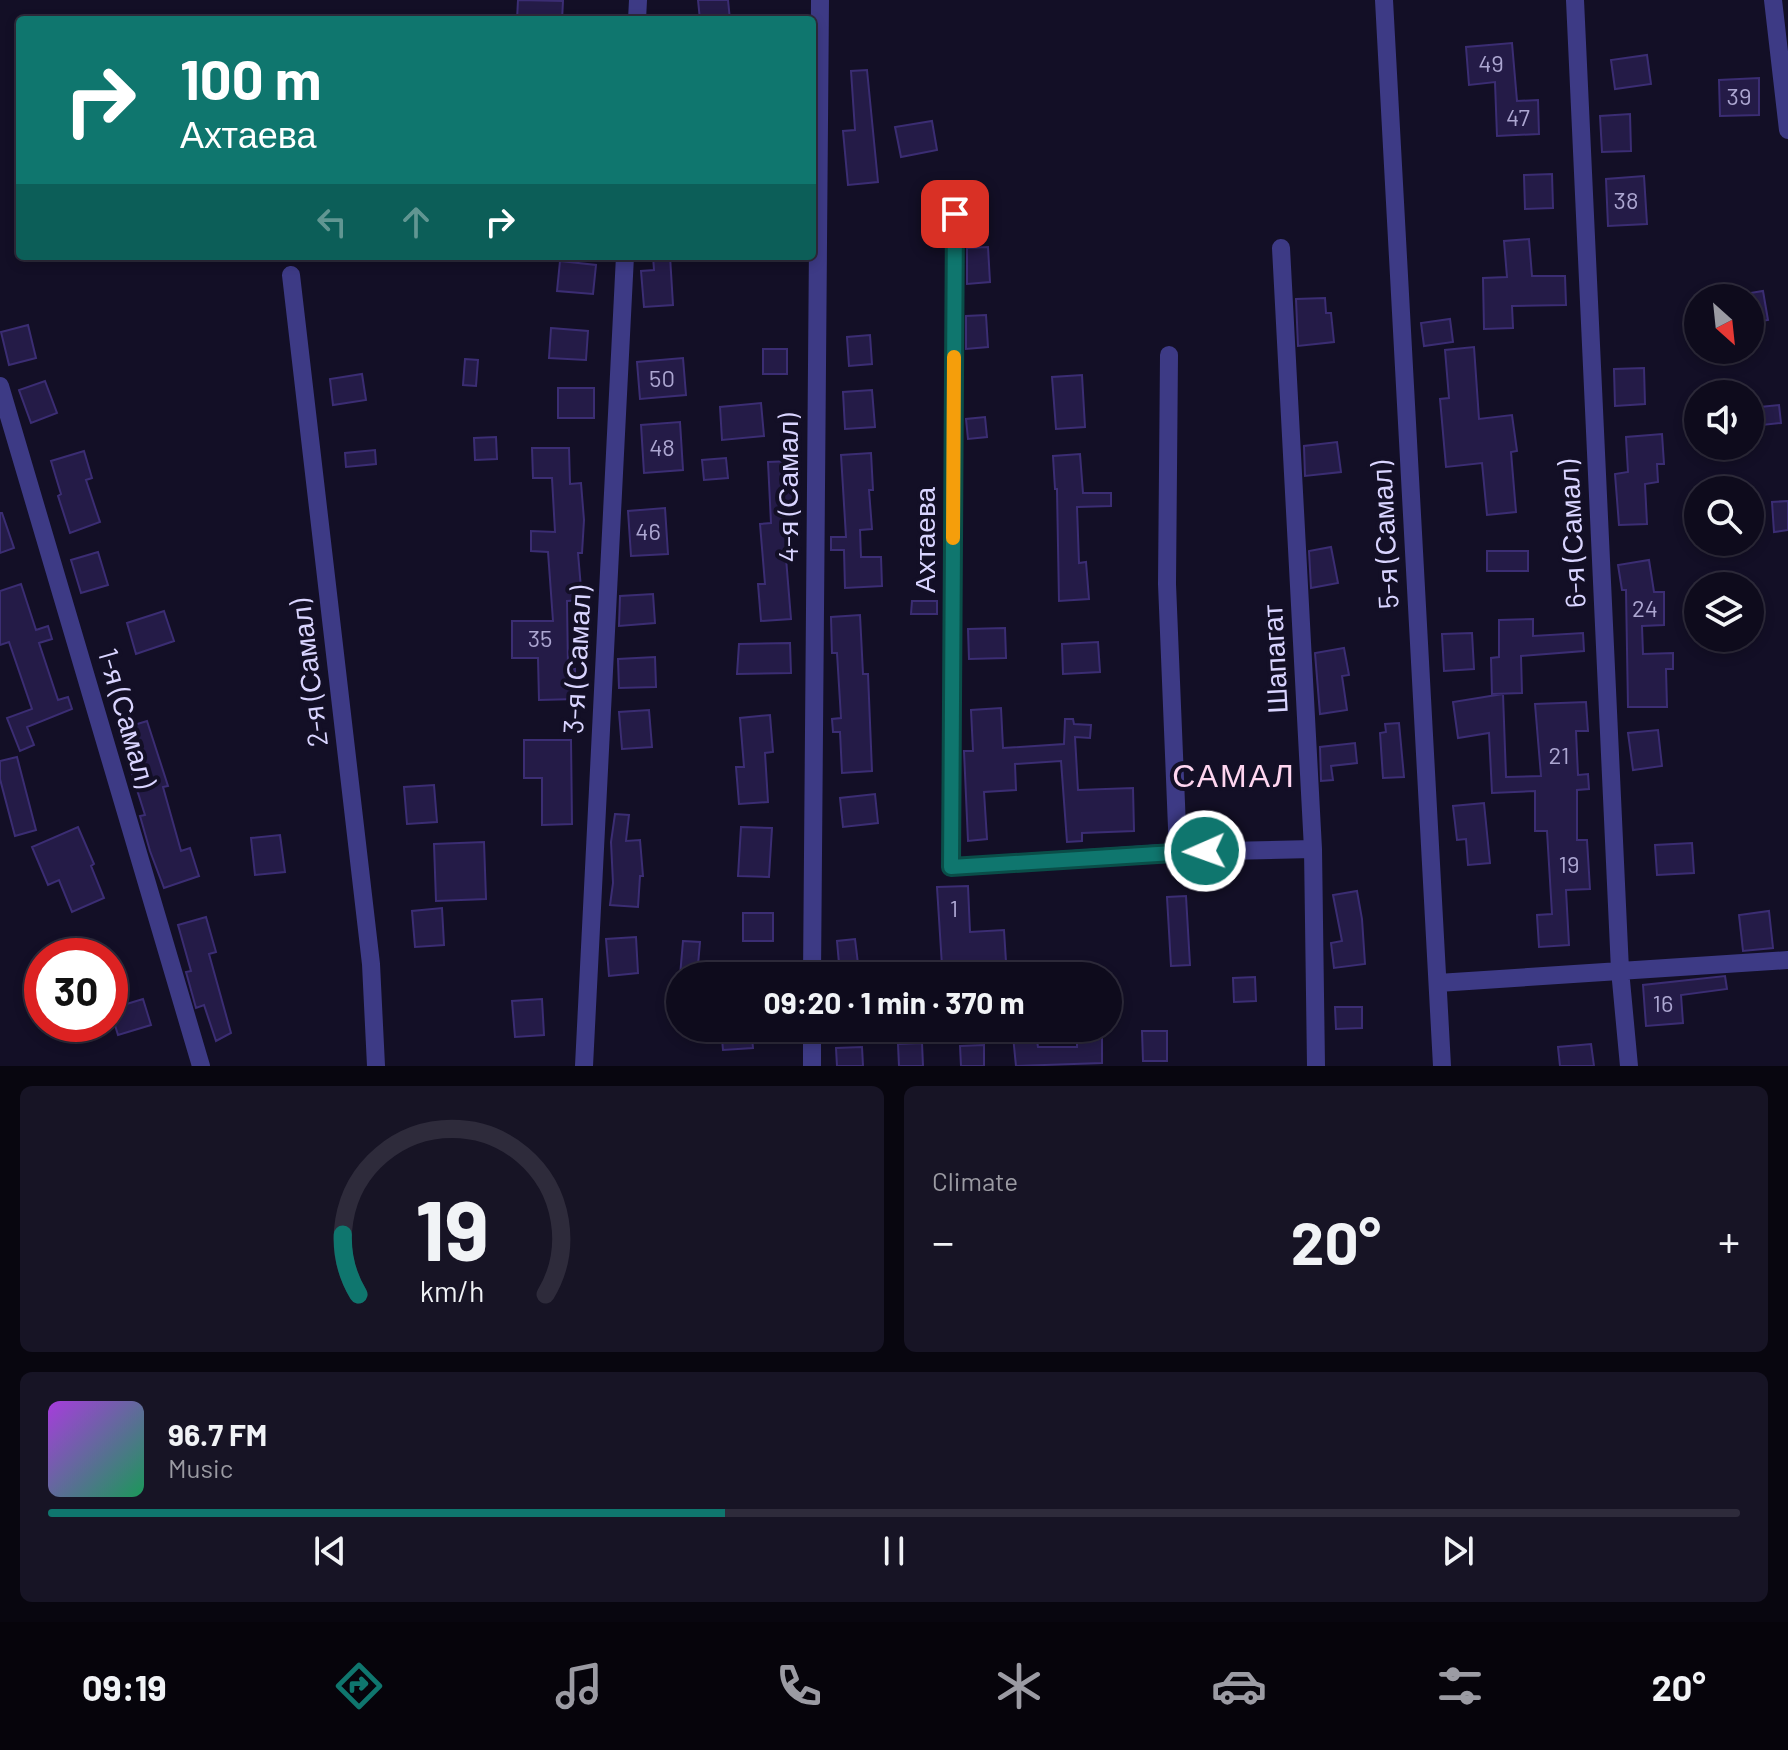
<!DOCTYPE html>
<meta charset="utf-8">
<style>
body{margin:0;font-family:Barlow,sans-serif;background:#171425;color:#f1f3f6;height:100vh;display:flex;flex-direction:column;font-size:30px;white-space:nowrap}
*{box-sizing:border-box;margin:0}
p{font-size:26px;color:#9b9ba3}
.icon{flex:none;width:44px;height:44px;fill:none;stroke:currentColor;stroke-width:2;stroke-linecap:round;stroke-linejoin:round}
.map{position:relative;height:1066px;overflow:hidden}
.panel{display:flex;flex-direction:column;gap:20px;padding:20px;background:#08060f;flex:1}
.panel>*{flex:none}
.guide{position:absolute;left:16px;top:16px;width:800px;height:244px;border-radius:8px;box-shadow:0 4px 12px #0003,0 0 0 2px #2e2b3b;background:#0f766e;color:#fff;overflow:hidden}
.needle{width:52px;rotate:153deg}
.buttons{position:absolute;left:1684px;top:284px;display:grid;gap:16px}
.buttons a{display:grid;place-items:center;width:80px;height:80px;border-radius:50%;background:#0e0b1c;box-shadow:0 4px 12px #0003,0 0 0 2px #2e2b3b;font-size:40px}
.speed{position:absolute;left:24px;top:938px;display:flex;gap:16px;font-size:40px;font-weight:700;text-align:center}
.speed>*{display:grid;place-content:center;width:104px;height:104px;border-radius:50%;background:#0e0b1c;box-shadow:0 4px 12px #0003,0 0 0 2px #2e2b3b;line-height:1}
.speed .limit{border:12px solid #d22;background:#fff;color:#111}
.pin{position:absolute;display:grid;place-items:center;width:68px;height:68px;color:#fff;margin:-34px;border-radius:16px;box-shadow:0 4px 12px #0006}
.me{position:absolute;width:88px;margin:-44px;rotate:268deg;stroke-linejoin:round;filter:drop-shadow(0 0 6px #0008)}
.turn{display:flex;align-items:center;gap:28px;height:168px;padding:0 32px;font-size:36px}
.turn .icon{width:104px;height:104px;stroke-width:2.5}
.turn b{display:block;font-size:56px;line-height:68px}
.lanes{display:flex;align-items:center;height:76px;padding:0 32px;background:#0003;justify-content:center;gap:40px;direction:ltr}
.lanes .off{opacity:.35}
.big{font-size:60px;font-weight:700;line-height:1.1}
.panel .card{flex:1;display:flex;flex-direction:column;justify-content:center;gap:12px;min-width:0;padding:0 28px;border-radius:12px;background:#171425}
.panel .dial{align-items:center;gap:0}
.dial svg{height:208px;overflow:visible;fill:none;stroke:#2e2b3b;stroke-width:7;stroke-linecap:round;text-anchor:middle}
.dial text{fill:#f1f3f6;stroke:none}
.song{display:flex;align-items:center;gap:24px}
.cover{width:96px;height:96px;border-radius:12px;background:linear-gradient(135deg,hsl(280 70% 55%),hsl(150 70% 35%))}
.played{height:8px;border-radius:4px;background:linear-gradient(90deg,#0f766e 40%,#2e2b3b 40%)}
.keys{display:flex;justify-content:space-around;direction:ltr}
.heat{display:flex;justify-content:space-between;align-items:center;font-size:44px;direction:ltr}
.panel .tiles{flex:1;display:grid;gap:20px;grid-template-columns:1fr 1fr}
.card:last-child{grid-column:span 2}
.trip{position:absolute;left:666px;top:962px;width:456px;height:80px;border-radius:40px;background:#0e0b1c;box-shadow:0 4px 12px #0003,0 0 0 2px #2e2b3b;font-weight:700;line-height:80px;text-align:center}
.dock{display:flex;height:128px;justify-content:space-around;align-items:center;background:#06040b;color:#9b9ba3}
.dock .icon{width:56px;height:56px}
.dock .selected{color:#0f766e}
.dock b{font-size:36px;color:#f1f3f6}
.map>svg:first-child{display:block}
.building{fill:#241b47;stroke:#3b2d73;stroke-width:2}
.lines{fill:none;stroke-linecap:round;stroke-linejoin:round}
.street{stroke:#3d3a85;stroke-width:18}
.route-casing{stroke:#0a4d48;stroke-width:20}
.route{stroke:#0f766e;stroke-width:14}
.slow{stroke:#f59e0b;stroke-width:14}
.labels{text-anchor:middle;stroke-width:8;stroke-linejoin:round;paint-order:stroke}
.number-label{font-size:24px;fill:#aca6d1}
.street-label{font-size:28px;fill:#d9d4ff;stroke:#130f26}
.quarter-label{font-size:32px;letter-spacing:2px;fill:#ffd6f0;stroke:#130f26}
</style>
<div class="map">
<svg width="1788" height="1066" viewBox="0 0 1788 1066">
<rect width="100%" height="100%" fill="#130f26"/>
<path class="building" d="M518,0L563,1L562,20H517Z
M698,0H728L730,20H700Z
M1512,43L1517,101L1538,100L1539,134L1497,136L1495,82L1469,85L1466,47Z
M1647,55L1651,84L1615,89L1611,60Z
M867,70L878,182L848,185L843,131L855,130L851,71Z
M1759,78V115L1720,116L1719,80Z
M1630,114L1631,151L1602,152L1600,116Z
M932,121L937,150L901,157L895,127Z
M1552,174L1553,208L1525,209L1524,175Z
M1644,176L1647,224L1608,226L1606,179Z
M1529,239L1532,276H1565L1566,305L1512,306L1513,328L1484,329L1483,278L1507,277L1504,241Z
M988,247L990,282L967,284V248Z
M653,256H670L673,305L644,307L641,271L654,270Z
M560,261L596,265L593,294L557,291Z
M1763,291L1768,320L1750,323V293Z
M1325,298L1326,313H1331L1334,342L1298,346L1296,299Z
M986,315L988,347L966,349V316Z
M1450,319L1453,342L1424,346L1421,323Z
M28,325L36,358L9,365L1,332Z
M551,328L588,331L586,360L549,358Z
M870,335L872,364L849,366L847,337Z
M1474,347L1479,419L1512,415L1517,451L1511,452L1516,512L1487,515L1482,463L1446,467L1440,399L1449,398L1445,350Z
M763,349H787V374H763Z
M683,358L686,395L640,399L637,362Z
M465,359L478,360L476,386L463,385Z
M1644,368L1645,404L1615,406L1614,369Z
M362,374L366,400L333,405L330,379Z
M1082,375L1085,427L1056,429L1052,377Z
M45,381L57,413L31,423L19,390Z
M558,388H594V418H558Z
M872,390L875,427L845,429L843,392Z
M761,403L764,436L722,440L720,407Z
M1779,405L1781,423L1753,426L1752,422H1750V408Z
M985,417L987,437L968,439L966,419Z
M680,422L683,470L644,473L641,425Z
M1662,434L1664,464H1657L1658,482L1645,484L1647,524L1619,525L1615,474L1628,472L1626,437Z
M496,437L497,459L475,460L474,438Z
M1337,442L1341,472L1305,476L1304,446Z
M532,448H569L570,484L581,483L584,520L582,553H578L582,600L567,601L568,670L575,669L576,699L539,700L538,658H512V621H553L548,552L531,551V531L555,532L552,478H533Z
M375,450L376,464L346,467L345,453Z
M84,451L92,478L86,480L100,522L70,533L58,496L61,494L51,461Z
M871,453L873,490H869L872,529L860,530L861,557H881L882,586L845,588L844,550H831V537H846L841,455Z
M1080,454L1083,493H1111V506L1077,507L1079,563L1086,562L1089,599L1059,601L1057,489H1055L1053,456Z
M726,458L728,478L704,480L702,460Z
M792,461L795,516H790L792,558H786L791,619L761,621L758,584H765L760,524L771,523L768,462Z
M1788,501V530L1774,532L1772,502Z
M665,508L668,554L631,556L628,511Z
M0,513H2L14,548L0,553Z
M1331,547L1338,583L1311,588L1309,551Z
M1487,551H1528V571H1487Z
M98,552L108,585L81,593L71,560Z
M1649,560L1654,592H1664V625L1642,626L1643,654L1673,653V669H1666L1667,707H1628L1626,590H1622L1618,565Z
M21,584L36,630L48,626L52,639L39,643L58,700L68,697L72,709L27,727L34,745L20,751L7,718L32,709L9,642L0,645V591Z
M653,594L655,623L619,626L620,596Z
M912,601H937V614H911Z
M164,611L174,641L136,654L127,623Z
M860,615L863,674H868L872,771L842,773L840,732H833L832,719L841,718L837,653H832L831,617Z
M1533,619V636L1583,633L1584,651L1521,656L1522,693L1492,694L1491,658L1499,657V620Z
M1005,628L1006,658L969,659L968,629Z
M1472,633L1474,669L1444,671L1442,634Z
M1098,642L1100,672L1063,674L1062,644Z
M790,643L791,673L737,674L739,644Z
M1344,648L1349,675L1342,676L1347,710L1320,714L1315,653Z
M655,657L656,687L619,688L618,659Z
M1503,694L1506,777L1541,776L1535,704L1586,702L1588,731H1576L1578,775L1588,774L1589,789L1577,790V840H1587L1590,889L1566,890L1569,945L1539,947L1537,915L1552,914L1547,831H1535V791L1492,793L1489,733L1458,738L1453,702Z
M1001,708L1003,748L1064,744L1065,719H1073L1074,724L1091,725L1090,738L1075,737L1078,790L1133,788L1134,831L1082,833V841L1067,842L1061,761L1015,764L1016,790L984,792L987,839L968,841L964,751H973L971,710Z
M649,710L652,747L622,749L619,712Z
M770,715L773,752L765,753L768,802L739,804L736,767H744L740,718Z
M147,721L168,786L163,787L181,851L190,848L199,876L164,888L150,851L140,816L145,815L118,730Z
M1399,723L1404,777L1383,778L1380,733L1386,732L1385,724Z
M1658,730L1662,766L1633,770L1628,733Z
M524,740H571L572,824L542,825V778H524Z
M1355,743L1357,763L1331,766L1333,780L1321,781L1320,747Z
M17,757L36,830L15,836L0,779V761Z
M434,785L437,822L407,824L404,787Z
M875,794L878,823L843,827L840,798Z
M1484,803L1490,863L1468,865L1466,839L1457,840L1453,806Z
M615,814L629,815L626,841L640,840L643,876H640L638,907L610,905L613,883L611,842Z
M78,827L94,864L91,866L104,898L72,912L59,880L48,885L32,847Z
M741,827L772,828L769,877L738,876Z
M280,835L285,872L255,875L251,838Z
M484,842L486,899L436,901L434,844Z
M1692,843L1694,873L1657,875L1655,845Z
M968,886L970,932L1004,930L1006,962L942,966L937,887Z
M1357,891L1362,919L1365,964L1334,968L1331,943L1342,941L1333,895Z
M1186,896L1190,965L1171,966L1167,897Z
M442,908L444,945L415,947L412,911Z
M1769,911L1773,948L1743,951L1739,915Z
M743,913H773V941H743Z
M206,917L216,952L209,954L231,1033L216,1041L204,1005L196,1008L186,972L191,971L178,925Z
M636,937L638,973L609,976L606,939Z
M855,939L859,972L840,975L837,941Z
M683,941L700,942L697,976H680Z
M1725,976L1727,989L1681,995L1683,1023L1646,1026L1643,985Z
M1255,977L1256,1001L1234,1002L1233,978Z
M143,999L151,1025L118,1035L110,1009Z
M542,999L544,1035L515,1037L512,1001Z
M1335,1007H1362V1028L1336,1029Z
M721,1028H751L753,1048L723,1050Z
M1142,1031H1167V1061H1143Z
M1036,1034L1038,1047H1077V1034H1102V1063L1016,1066L1013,1036Z
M922,1043L923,1066H899L898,1044Z
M1591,1044L1594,1066H1560L1558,1047Z
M984,1045V1066H961L960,1046Z
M862,1047L863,1066H837L836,1048Z"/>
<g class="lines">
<path class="street" d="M1384,0L1442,1066
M1575,0L1620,970L1629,1066
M1773,0L1788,130
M637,20L638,0
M955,214L951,867L1178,852L1313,849
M1281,248L1313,849L1316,1066
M291,275L371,964L376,1066
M1169,355L1167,584L1178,852
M0,386L201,1066
M812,976L820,0
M1438,983L1788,960
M584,1066L625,256
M812,1066V1028"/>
</g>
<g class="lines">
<defs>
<path id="route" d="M955,214L951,867L1205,851"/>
</defs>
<use href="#route" class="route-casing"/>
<use href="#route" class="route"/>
<path class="slow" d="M953,538L954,357"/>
</g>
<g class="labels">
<g class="number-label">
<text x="1491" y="72">49</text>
<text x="1739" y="105">39</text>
<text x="1518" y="126">47</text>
<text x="1626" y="209">38</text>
<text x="662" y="387">50</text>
<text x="662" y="456">48</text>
<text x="648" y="540">46</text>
<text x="1645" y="617">24</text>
<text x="540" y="647">35</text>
<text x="1559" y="764">21</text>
<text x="1569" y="873">19</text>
<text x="954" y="917">1</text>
<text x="1663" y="1012">16</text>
</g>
<g class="street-label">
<text transform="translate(788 488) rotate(-90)" y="10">4-я (Самал)</text>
<text transform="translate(1572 534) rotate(-93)" y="10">6-я (Самал)</text>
<text transform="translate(1385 535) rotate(-93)" y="10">5-я (Самал)</text>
<text transform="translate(925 540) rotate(-90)" y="10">Ахтаева</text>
<text transform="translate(1275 659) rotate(-93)" y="10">Шапагат</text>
<text transform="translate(577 660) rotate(-87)" y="10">3-я (Самал)</text>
<text transform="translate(309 673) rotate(-97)" y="10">2-я (Самал)</text>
<text transform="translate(127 718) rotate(74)" y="10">1-я (Самал)</text>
</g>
<g class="quarter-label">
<text x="1234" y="787">САМАЛ</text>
</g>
</g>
</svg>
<div class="buttons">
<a><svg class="needle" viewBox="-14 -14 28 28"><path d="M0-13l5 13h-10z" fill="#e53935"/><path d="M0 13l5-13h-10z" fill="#9b9ba3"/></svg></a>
<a><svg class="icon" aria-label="sound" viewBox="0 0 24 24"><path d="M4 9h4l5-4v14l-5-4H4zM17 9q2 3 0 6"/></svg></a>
<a><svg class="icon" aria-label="search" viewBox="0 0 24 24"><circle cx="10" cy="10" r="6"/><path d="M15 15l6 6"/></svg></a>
<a><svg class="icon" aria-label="layers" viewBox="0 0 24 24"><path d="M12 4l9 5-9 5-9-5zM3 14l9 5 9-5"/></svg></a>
</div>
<div class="speed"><div class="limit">30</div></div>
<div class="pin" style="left:955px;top:214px;background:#d93025"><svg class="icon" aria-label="arrive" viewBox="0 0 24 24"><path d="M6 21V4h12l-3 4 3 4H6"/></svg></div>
<svg class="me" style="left:1205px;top:851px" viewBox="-20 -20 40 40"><circle r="17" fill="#0f766e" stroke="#fff" stroke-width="3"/><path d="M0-11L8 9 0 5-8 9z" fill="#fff"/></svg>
<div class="trip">09:20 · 1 min · 370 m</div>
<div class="guide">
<div class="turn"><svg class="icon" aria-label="right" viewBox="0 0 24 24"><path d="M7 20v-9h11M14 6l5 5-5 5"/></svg><div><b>100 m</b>Ахтаева</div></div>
<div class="lanes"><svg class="icon off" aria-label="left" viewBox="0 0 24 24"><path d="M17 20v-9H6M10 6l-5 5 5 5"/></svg><svg class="icon off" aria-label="ahead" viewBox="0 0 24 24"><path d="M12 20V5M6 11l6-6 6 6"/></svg><svg class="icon" aria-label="right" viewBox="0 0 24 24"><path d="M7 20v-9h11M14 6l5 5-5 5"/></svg></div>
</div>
</div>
<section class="panel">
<div class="tiles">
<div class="card dial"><svg viewBox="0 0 100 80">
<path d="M14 69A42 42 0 1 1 86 69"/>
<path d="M14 69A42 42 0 0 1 8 46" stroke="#0f766e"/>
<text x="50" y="56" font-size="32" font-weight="700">19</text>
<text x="50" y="72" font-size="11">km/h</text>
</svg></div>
<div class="card"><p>Climate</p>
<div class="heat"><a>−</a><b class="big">20°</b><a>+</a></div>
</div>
<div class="card">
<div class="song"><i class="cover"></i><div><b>96.7 FM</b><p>Music</p></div></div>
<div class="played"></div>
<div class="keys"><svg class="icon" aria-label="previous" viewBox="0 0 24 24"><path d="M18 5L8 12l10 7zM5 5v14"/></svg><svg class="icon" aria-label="pause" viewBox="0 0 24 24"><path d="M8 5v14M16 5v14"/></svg><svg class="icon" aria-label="next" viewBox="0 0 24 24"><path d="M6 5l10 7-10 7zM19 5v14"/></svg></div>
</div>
</div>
</section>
<nav class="dock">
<b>09:19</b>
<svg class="icon selected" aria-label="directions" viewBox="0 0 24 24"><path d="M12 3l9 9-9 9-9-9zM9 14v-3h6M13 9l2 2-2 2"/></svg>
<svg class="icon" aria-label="music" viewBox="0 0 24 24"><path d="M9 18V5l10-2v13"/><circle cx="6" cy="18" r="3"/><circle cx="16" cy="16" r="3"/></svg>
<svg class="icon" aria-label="phone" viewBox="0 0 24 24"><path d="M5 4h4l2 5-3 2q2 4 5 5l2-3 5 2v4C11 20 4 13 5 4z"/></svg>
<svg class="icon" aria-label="climate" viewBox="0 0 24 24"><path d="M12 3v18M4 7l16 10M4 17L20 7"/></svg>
<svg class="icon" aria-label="car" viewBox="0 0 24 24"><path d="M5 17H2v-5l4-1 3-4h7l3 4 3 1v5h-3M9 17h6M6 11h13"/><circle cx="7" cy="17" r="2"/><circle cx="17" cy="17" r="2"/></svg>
<svg class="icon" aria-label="filters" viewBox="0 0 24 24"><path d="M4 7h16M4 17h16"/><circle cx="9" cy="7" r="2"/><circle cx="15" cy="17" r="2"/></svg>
<b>20°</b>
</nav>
